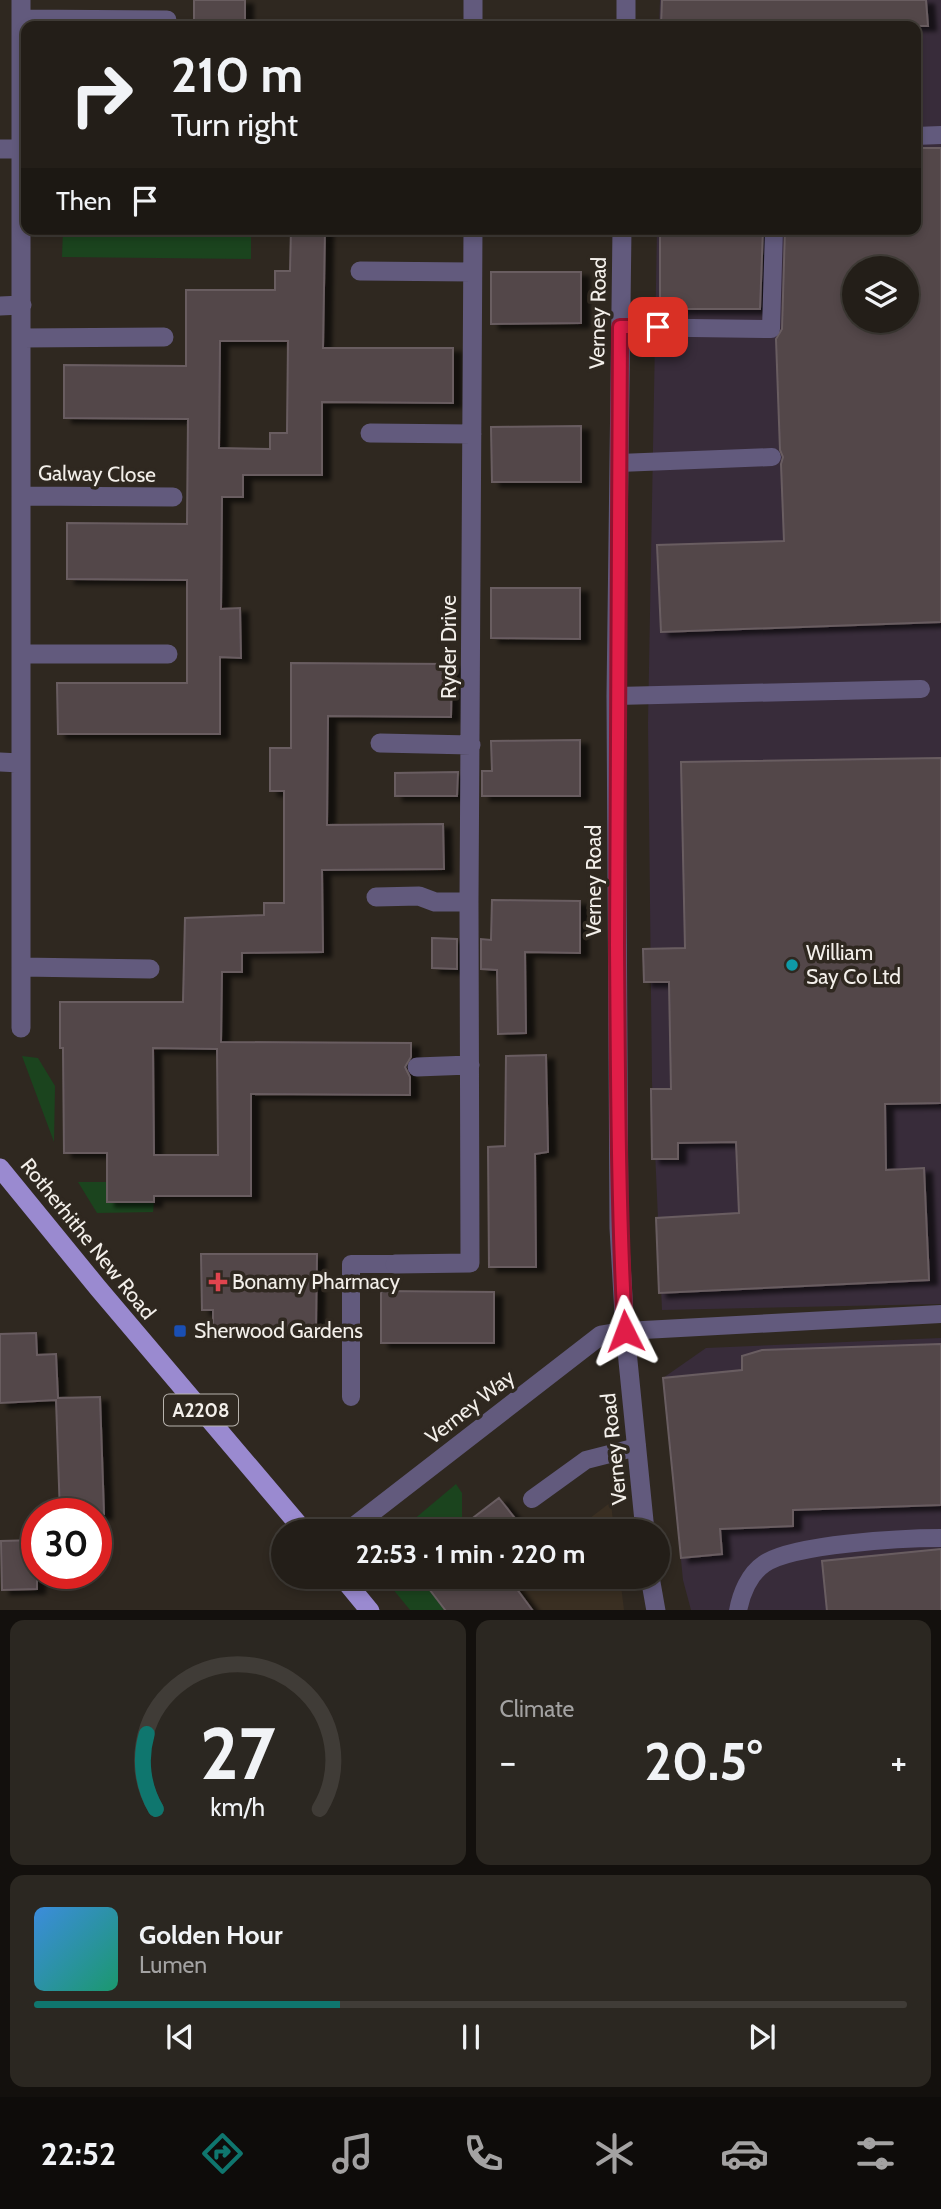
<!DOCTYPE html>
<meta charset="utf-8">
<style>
body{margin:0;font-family:Cabin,sans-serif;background:#2b2721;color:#f1f3f6;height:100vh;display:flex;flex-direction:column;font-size:26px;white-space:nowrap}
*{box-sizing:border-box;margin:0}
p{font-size:23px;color:#a3a2a2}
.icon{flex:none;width:38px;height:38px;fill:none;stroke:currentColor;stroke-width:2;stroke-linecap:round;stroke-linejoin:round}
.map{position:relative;height:1610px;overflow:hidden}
.side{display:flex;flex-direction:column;gap:10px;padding:10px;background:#13100d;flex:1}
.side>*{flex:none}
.banner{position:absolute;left:21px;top:21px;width:900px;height:214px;border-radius:14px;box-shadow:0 4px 10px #0003,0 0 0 2px #403c37;background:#231e18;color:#f1f3f6;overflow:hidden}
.controls{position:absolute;left:842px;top:256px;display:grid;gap:14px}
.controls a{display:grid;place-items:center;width:77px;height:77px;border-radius:50%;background:#231e18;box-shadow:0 4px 10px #0003,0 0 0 2px #403c37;font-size:35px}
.speed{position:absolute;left:21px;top:1498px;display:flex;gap:14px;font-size:35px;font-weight:700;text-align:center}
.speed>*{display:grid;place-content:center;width:91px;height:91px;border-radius:50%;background:#231e18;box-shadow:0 4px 10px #0003,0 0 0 2px #403c37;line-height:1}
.speed .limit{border:10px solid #d22;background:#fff;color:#111}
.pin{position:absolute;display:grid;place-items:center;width:60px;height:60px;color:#fff;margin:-30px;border-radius:14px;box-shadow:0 4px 10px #0006}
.me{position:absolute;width:77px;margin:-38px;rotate:357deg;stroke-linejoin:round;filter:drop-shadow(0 0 5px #0008)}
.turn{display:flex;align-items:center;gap:24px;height:147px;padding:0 35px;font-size:32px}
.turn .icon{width:91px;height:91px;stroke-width:2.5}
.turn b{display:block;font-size:49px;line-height:60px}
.then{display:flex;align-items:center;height:66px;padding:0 35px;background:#0003;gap:14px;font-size:26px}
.big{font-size:52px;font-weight:700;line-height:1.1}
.side .tile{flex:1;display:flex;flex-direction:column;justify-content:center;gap:10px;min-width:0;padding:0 24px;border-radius:14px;background:#2b2721}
.side .dial{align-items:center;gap:0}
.dial svg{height:182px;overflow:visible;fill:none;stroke:#403c37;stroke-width:7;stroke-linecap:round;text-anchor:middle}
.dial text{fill:#f1f3f6;stroke:none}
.song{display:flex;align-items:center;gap:21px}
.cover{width:84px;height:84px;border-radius:10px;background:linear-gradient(135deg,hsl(210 70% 55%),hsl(160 70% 35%))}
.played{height:7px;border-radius:4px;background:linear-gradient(90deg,#0f766e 35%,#403c37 35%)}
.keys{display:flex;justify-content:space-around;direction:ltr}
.heat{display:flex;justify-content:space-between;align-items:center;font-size:38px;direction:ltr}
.side .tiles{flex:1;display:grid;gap:10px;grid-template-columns:1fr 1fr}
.tile:last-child{grid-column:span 2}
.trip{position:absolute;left:271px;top:1519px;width:399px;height:70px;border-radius:35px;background:#231e18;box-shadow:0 4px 10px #0003,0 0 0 2px #403c37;font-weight:700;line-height:70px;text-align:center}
.menu{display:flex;height:112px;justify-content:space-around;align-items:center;background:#0e0c0a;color:#a3a2a2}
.menu .icon{width:49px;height:49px}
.menu .current{color:#0f766e}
.menu b{font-size:32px;color:#f1f3f6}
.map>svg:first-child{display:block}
.industrial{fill:#382c3a;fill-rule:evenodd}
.built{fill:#3a2f22}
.green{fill:#1b441e}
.building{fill:#52464a;stroke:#695d61;stroke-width:2;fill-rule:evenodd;filter:url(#shadow)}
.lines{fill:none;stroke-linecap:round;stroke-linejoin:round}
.service{stroke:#625a7d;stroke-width:18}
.minor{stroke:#625a7d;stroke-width:19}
.primary{stroke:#9a8ad0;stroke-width:19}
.route-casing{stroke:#92132f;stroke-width:18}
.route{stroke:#e11d48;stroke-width:12}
.culture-dot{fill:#0f9aa8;stroke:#2f2820;stroke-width:2.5}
.health-dot{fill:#e0444e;stroke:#2f2820;stroke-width:2.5}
.transit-dot{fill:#1a4fb4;stroke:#2f2820;stroke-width:2.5}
.labels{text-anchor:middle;stroke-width:7;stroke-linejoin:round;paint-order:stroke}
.shield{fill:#2f2820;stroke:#b8b3ad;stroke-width:2}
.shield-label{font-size:19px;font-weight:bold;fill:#f3efea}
.street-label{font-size:21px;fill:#f3efea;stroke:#2f2820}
.poi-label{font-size:21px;fill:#f3efea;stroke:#2f2820;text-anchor:start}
</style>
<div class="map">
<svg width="941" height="1611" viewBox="0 0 941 1611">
<defs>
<filter id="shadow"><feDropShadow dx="8" dy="4.5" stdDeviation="2" flood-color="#0009"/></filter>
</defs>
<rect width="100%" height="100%" fill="#2f2820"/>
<path class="industrial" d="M660,0H941V1304L662,1310L652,1082L648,723L657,229H915V26H659ZM854,268H906V320H854Z
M941,1338V1610H691L683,1580L663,1378L706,1348Z"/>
<path class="built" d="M611,1502L614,1531H573Z
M514,1577H620L624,1610L470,1611Z"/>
<path class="green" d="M63,229H251V259L62,257Z
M22,1056L38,1058L55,1086L54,1142Z
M78,1182H107V1202H154L153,1212L97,1213Z
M456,1484L462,1493V1527L453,1528L447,1531H400Z
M383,1577H420L444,1607L470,1610H410Z"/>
<path class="building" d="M194,0H245V26H194Z
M662,0H926L928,26H661Z
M915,148H941V622L661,632L657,545L784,541L781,464L783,457L780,450L776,339L782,329L785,229H915ZM854,268H906V320H854Z
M291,229H325L323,348H453V403L322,402V475H243V497H222L221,609L240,608L241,658L220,657V734H58L57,683H187V580L67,579V523L187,524L188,419L64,418V365L186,366V290H275V271H290ZM220,341H288L287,433H270V449L219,448Z
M660,229H763L760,309H660Z
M491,272H581V323L491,324Z
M581,426V482H492L491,427Z
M491,588H580V639L491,638Z
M291,663L452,664L451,717L328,716L327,825L443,824L444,869L322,870L323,952L242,953V972H222L221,1042L411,1043V1057L405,1067L410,1077V1095L251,1094V1196H154V1202H107V1153H64L63,1048H60V1002H183L185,918L264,915V903H284V791H270V748H291ZM153,1048L217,1049L218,1155H154Z
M580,740V796H482V771H492L491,741Z
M941,758V1103L885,1104L886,1170L924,1168L929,1280L659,1293L656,1218L739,1213L736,1142L678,1143V1159H652L651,1089H671L669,982H644L643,949L685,948L681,762Z
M458,772L457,796H395V773Z
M492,900L580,901V953L525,952L526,1033L498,1034L497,970L481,969V939L491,940Z
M432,938L457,939V969L432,968Z
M546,1055L548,1152L535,1154L536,1267H489L488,1147L505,1146L506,1056Z
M201,1254H317L316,1329H213V1310H202Z
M381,1291L494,1292V1343H381Z
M36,1333L37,1355L56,1354L58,1398L100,1397L104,1514H60L56,1400L0,1403V1334Z
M941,1344V1505L793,1510V1526L720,1529L722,1554L681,1558L663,1378L742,1370V1356L762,1350Z
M499,1498L525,1531H447L450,1528L461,1527Z
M37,1540V1589L2,1590L1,1541Z
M941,1549V1611H827L822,1561Z
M420,1577H508L533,1611H446Z"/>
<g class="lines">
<path class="service" d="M915,136L941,135
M620,327L771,329L774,229
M619,463L772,457
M616,696L921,689
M625,1331L941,1314
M351,1397V1264H395
M532,1499L586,1460L637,1447
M738,1611C741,1594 749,1574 764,1564C792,1544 904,1538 941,1538"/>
<path class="minor" d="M473,0V26
M21,19L167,20
M626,26V0
M0,149H22
M622,229L616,696L619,1228L625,1331L645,1531
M360,271L472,272
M0,306L22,305
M22,338L164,337
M370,433L472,434
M21,496L173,497
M21,654H168
M380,743L471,745
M0,762L20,763
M376,897L419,896L435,902H469
M21,967L150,969
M21,1028V0
M417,1067L470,1065
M395,1264L470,1263L469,902L473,229
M348,1531L601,1335L625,1331
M650,1577L656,1611"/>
<path class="primary" d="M0,1168L98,1288L304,1531
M342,1577L370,1611"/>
</g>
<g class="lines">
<defs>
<path id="route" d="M625,1331C618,1202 618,1074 617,945C617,739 618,533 620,327H658"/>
</defs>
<use href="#route" class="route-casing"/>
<use href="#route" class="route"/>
</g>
<circle class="culture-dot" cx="792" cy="965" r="7"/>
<path class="health-dot" d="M214.5 1271.5h7v7h7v7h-7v7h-7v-7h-7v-7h7z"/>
<rect class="transit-dot" x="173" y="1324" width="14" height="14" rx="3.5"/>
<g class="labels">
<rect class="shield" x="164" y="1394.5" width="74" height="31" rx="5"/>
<g class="shield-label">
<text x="201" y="1417">A2208</text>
</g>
<g class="street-label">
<text transform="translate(598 313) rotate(-89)" y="7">Verney Road</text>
<text transform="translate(97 474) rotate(1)" y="7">Galway Close</text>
<text transform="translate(449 647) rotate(-90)" y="7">Ryder Drive</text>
<text transform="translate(594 881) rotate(-90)" y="7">Verney Road</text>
<text transform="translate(88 1239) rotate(51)" y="7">Rotherhithe New Road</text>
<text transform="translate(470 1407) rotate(-38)" y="7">Verney Way</text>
<text transform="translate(614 1449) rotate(-96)" y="7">Verney Road</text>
</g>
<g class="poi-label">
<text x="806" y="960">William<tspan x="806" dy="24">Say Co Ltd</tspan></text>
<text x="232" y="1289">Bonamy Pharmacy</text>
<text x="194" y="1338">Sherwood Gardens</text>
</g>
</g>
</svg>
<div class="controls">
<a><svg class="icon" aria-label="layers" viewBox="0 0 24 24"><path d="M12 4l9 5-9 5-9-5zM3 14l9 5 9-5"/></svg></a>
</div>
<div class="speed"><div class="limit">30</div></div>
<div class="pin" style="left:658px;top:327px;background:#d93025"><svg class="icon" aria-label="arrive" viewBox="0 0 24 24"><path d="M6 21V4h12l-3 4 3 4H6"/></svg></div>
<svg class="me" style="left:625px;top:1331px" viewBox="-20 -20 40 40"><path d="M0-17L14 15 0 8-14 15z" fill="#e11d48" stroke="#fff" stroke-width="4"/></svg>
<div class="trip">22:53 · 1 min · 220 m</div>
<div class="banner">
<div class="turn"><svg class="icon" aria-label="right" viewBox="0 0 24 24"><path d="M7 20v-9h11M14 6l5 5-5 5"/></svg><div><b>210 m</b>Turn right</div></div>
<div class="then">Then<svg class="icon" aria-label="arrive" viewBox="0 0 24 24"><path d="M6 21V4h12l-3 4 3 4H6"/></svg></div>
</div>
</div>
<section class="side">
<div class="tiles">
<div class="tile dial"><svg viewBox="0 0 100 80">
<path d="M14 69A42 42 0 1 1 86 69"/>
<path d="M14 69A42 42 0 0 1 10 36" stroke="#0f766e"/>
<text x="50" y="56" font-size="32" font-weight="700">27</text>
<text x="50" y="72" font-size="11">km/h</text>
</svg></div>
<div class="tile"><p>Climate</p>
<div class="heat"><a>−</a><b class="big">20.5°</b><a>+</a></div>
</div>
<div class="tile">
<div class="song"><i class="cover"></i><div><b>Golden Hour</b><p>Lumen</p></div></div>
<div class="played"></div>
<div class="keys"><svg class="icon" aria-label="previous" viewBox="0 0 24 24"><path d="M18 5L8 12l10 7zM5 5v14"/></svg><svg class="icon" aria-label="pause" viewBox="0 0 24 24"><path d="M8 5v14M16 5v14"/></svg><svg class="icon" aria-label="next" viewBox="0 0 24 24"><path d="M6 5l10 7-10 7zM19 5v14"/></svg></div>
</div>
</div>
</section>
<nav class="menu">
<b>22:52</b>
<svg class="icon current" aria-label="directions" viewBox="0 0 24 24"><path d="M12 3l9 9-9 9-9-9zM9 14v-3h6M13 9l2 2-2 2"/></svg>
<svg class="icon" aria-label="music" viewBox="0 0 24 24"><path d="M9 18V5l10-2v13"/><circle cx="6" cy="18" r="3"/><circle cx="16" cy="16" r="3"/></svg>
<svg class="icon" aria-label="phone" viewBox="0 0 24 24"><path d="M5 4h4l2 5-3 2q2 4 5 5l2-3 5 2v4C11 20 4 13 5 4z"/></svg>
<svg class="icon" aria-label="climate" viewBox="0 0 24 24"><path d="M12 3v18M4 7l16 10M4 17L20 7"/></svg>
<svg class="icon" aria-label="car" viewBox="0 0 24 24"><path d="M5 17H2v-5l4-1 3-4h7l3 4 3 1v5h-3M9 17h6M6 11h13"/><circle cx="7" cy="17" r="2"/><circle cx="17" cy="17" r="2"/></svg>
<svg class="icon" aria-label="filters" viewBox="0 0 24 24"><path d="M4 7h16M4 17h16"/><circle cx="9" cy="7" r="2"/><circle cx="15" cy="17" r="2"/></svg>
</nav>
